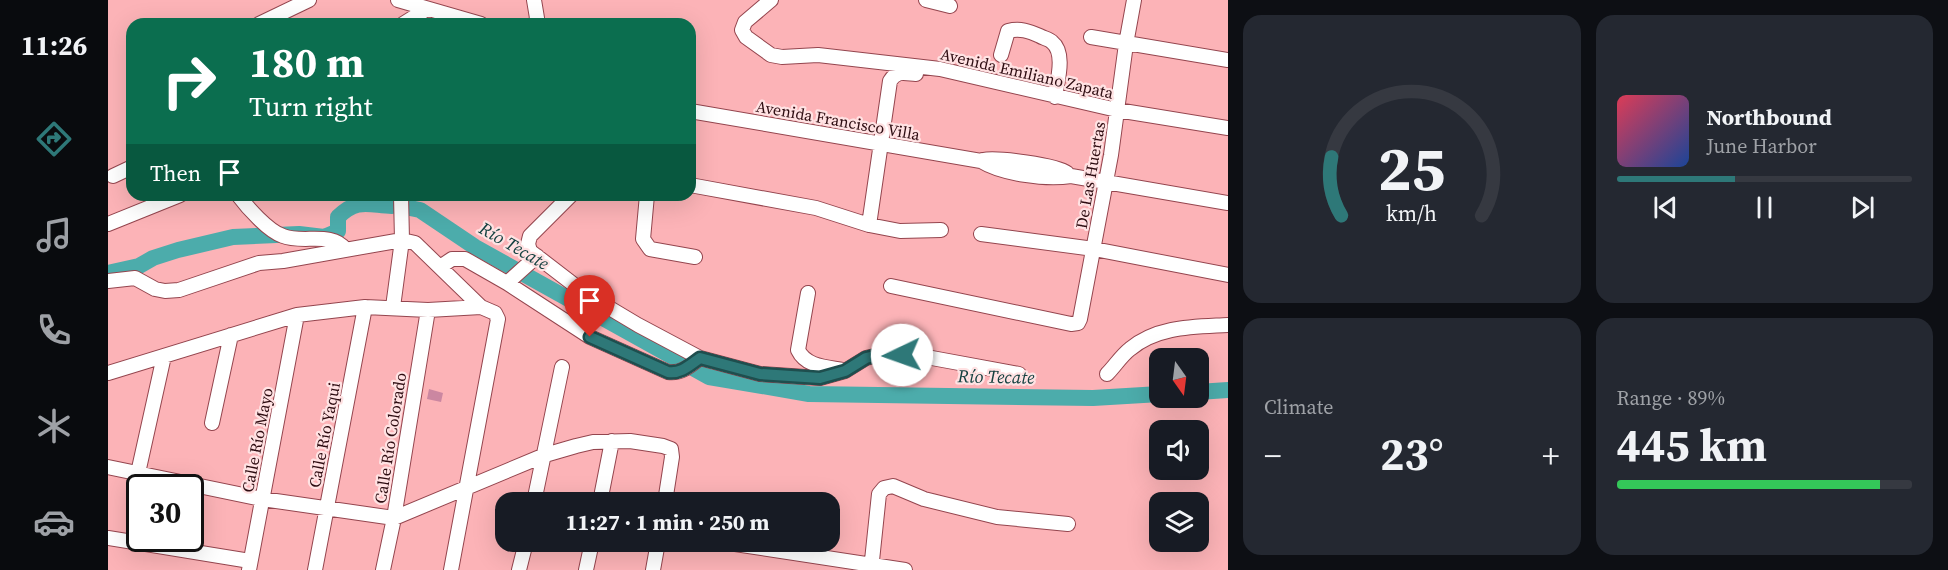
<!DOCTYPE html>
<meta charset="utf-8">
<style>
body{margin:0;font-family:"Source Serif 4",serif;background:#242831;color:#f1f3f6;height:100vh;display:flex;flex-direction:column;font-size:22px;white-space:nowrap}
*{box-sizing:border-box;margin:0}
p{font-size:20px;color:#9ea1a6}
.icon{flex:none;width:33px;height:33px;fill:none;stroke:currentColor;stroke-width:2;stroke-linecap:round;stroke-linejoin:round}
.map{position:relative;flex:1;overflow:hidden}
.details{display:flex;flex-direction:column;gap:15px;padding:15px;background:#0d0f14;width:720px}
.details>*{flex:none}
.hud{position:absolute;left:18px;top:18px;width:570px;height:183px;border-radius:18px;box-shadow:0 6px 24px #0002;background:#0b6e4f;color:#fff;overflow:hidden}
.needle{width:39px;rotate:166deg}
.buttons{position:absolute;left:1041px;top:348px;display:grid;gap:12px}
.buttons a{display:grid;place-items:center;width:60px;height:60px;border-radius:12px;background:#171b24;box-shadow:0 6px 24px #0002;font-size:30px}
.speed{position:absolute;left:18px;top:474px;display:flex;gap:12px;font-size:30px;font-weight:700;text-align:center}
.speed>*{display:grid;place-content:center;width:78px;height:78px;border-radius:50%;background:#171b24;box-shadow:0 6px 24px #0002;line-height:1}
.speed .limit{border:3px solid #111;border-radius:9px;background:#fff;color:#111}
.pin{position:absolute;display:grid;place-items:center;width:51px;height:51px;color:#fff;margin:-62px -26px;border-radius:50% 50% 50% 0;rotate:-45deg;box-shadow:0 0 6px #0007}
.pin .icon{rotate:45deg}
.me{position:absolute;width:66px;margin:-33px;rotate:267deg;stroke-linejoin:round;filter:drop-shadow(0 0 4px #0008)}
.turn{display:flex;align-items:center;gap:21px;height:126px;padding:0 24px;font-size:27px}
.turn .icon{width:78px;height:78px;stroke-width:2.5}
.turn b{display:block;font-size:42px;line-height:51px}
.then{display:flex;align-items:center;height:57px;padding:0 24px;background:#0003;gap:12px;font-size:22px}
.big{font-size:45px;font-weight:700;line-height:1.1}
.details .tile{flex:1;display:flex;flex-direction:column;justify-content:center;gap:9px;min-width:0;padding:0 21px;border-radius:18px;background:#242831}
.details .dial{align-items:center;gap:0}
.dial svg{height:156px;overflow:visible;fill:none;stroke:#363941;stroke-width:7;stroke-linecap:round;text-anchor:middle}
.dial text{fill:#f1f3f6;stroke:none}
.song{display:flex;align-items:center;gap:18px}
.cover{width:72px;height:72px;border-radius:9px;background:linear-gradient(135deg,hsl(350 70% 55%),hsl(220 70% 35%))}
.played{height:6px;border-radius:3px;background:linear-gradient(90deg,#2e7878 40%,#363941 40%)}
.keys{display:flex;justify-content:space-around;direction:ltr}
.heat{display:flex;justify-content:space-between;align-items:center;font-size:33px;direction:ltr}
.charge{height:9px;border-radius:4px;background:linear-gradient(90deg,#34c759 89%,#363941 0)}
.details .tiles{flex:1;display:grid;gap:15px;grid-template-columns:repeat(2,1fr)}
.trip{position:absolute;left:387px;top:492px;width:345px;height:60px;border-radius:18px;background:#171b24;box-shadow:0 6px 24px #0002;font-weight:700;line-height:60px;text-align:center}
main{display:flex;flex:1;min-height:0}
.tab-bar{display:flex;flex-direction:column;width:108px;justify-content:space-around;align-items:center;background:#090b0e;color:#9ea1a6}
.tab-bar .icon{width:42px;height:42px}
.tab-bar .on{color:#2e7878}
.tab-bar b{font-size:27px;color:#f1f3f6}
.map>svg:first-child{display:block}
.lines{fill:none;stroke-linecap:round;stroke-linejoin:round}
.river{stroke:#4cacab;stroke-width:16}
.building{fill:#cb87a1}
.minor-casing{stroke:#94454e;stroke-width:16}
.minor{stroke:#fff;stroke-width:14}
.route-casing{stroke:#1e4e4e;stroke-width:15}
.route{stroke:#2e7878;stroke-width:10}
.labels{text-anchor:middle;stroke-width:4.5;stroke-linejoin:round;paint-order:stroke}
.street-label{font-size:16px;fill:#2d0c11;stroke:#ffe2e3}
.water-label{font-size:18px;font-style:italic;fill:#144040;stroke:#ffe2e3}
</style>
<main>
<nav class="tab-bar">
<b>11:26</b>
<svg class="icon on" aria-label="directions" viewBox="0 0 24 24"><path d="M12 3l9 9-9 9-9-9zM9 14v-3h6M13 9l2 2-2 2"/></svg>
<svg class="icon" aria-label="music" viewBox="0 0 24 24"><path d="M9 18V5l10-2v13"/><circle cx="6" cy="18" r="3"/><circle cx="16" cy="16" r="3"/></svg>
<svg class="icon" aria-label="phone" viewBox="0 0 24 24"><path d="M5 4h4l2 5-3 2q2 4 5 5l2-3 5 2v4C11 20 4 13 5 4z"/></svg>
<svg class="icon" aria-label="climate" viewBox="0 0 24 24"><path d="M12 3v18M4 7l16 10M4 17L20 7"/></svg>
<svg class="icon" aria-label="car" viewBox="0 0 24 24"><path d="M5 17H2v-5l4-1 3-4h7l3 4 3 1v5h-3M9 17h6M6 11h13"/><circle cx="7" cy="17" r="2"/><circle cx="17" cy="17" r="2"/></svg>
</nav>
<div class="map">
<svg width="1120" height="570" viewBox="0 0 1120 570">
<rect width="100%" height="100%" fill="#fcb3b7"/>
<g class="lines">
<path class="river" d="M302,208L312,210L367,247L601,377L701,394L985,398L1052,394
M0,273L31,266L45,258L70,250L125,237L191,234L216,237L230,231V217C249,198 260,205 284,206
M1090,392L1120,390"/>
</g>
<path class="building" d="M321,389L335,393L333,402L319,399Z"/>
<g class="lines">
<defs>
<path id="minor" d="M290,0L373,24
M426,0L429,18L427,24
M663,0L637,22L634,30L638,37L663,55L674,57L710,55L832,69L1009,110L1120,128
M818,0L842,6
M151,24L201,0
M295,24L319,9
M983,37L1120,60
M893,55L900,31C912,28 921,31 932,36C935,38 941,39 944,42C958,53 949,82 947,97
M582,111L873,161C894,174 938,180 963,176L1120,203
M875,160C888,157 949,165 959,173
M5,176L24,167
M582,185L708,208L761,225L792,231L833,230
M130,195C139,207 160,231 175,236C194,244 224,231 237,249
M463,195L422,236L420,244L422,251L478,294L530,325L592,358L652,374L712,378L737,371L758,358L775,354L813,356L911,374
M539,195L535,239L542,249L587,257
M0,224L72,195
M761,225L782,81C789,70 796,73 808,74
M873,234L986,249L1120,275
M332,267L344,259H357L399,283L429,256
M0,281L27,278L47,289L57,291L71,290L151,263L175,261L294,240L307,243L373,307
M399,283L482,337L560,372C573,374 582,366 592,358
M783,286L963,324L970,323L972,319L1003,155L1018,44L1026,0
M700,293L690,350C698,367 719,367 735,370
M285,307L294,240L293,195
M0,373L189,315L257,307L320,310L373,307L387,313L390,319L343,570
M999,374C1007,366 1013,356 1022,349C1050,326 1085,327 1120,325
M104,423L123,335
M0,467L154,499L286,518L437,455L468,446L485,442L522,441L555,446L563,449L564,457L557,502
M30,473L56,356
M426,502L454,367
M492,502L504,441
M0,538L142,561
M614,542L797,570
M141,570L189,315
M207,570L257,307
M275,570L286,518L320,310
M411,570L418,542
M478,570L484,542
M545,570L550,542
M763,570L771,494L776,488L785,486L816,499L889,517L960,524"/>
</defs>
<use href="#minor" class="minor-casing"/>
<use href="#minor" class="minor"/>
</g>
<g class="lines">
<defs>
<path id="route" d="M482,337L560,372C573,374 582,365 592,358L652,374L712,378L737,371L758,358L775,354L794,355"/>
</defs>
<use href="#route" class="route-casing"/>
<use href="#route" class="route"/>
</g>
<g class="labels">
<g class="street-label">
<text transform="translate(919 73) rotate(13)" y="6">Avenida Emiliano Zapata</text>
<text transform="translate(730 120) rotate(10)" y="6">Avenida Francisco Villa</text>
<text transform="translate(982 175) rotate(-80)" y="6">De Las Huertas</text>
<text transform="translate(216 435) rotate(-79)" y="6">Calle Río Yaqui</text>
<text transform="translate(282 438) rotate(-81)" y="6">Calle Río Colorado</text>
<text transform="translate(149 440) rotate(-79)" y="6">Calle Río Mayo</text>
</g>
<g class="water-label">
<text transform="translate(406 246) rotate(30)" y="6">Río Tecate</text>
<text transform="translate(888 377) rotate(1)" y="6">Río Tecate</text>
</g>
</g>
</svg>
<div class="buttons">
<a><svg class="needle" viewBox="-14 -14 28 28"><path d="M0-13l5 13h-10z" fill="#e53935"/><path d="M0 13l5-13h-10z" fill="#9ea1a6"/></svg></a>
<a><svg class="icon" aria-label="sound" viewBox="0 0 24 24"><path d="M4 9h4l5-4v14l-5-4H4zM17 9q2 3 0 6"/></svg></a>
<a><svg class="icon" aria-label="layers" viewBox="0 0 24 24"><path d="M12 4l9 5-9 5-9-5zM3 14l9 5 9-5"/></svg></a>
</div>
<div class="speed"><div class="limit">30</div></div>
<div class="pin" style="left:482px;top:337px;background:#d93025"><svg class="icon" aria-label="arrive" viewBox="0 0 24 24"><path d="M6 21V4h12l-3 4 3 4H6"/></svg></div>
<svg class="me" style="left:794px;top:355px" viewBox="-20 -20 40 40"><circle r="19" fill="#fff"/><path d="M0-13L10 11 0 6-10 11z" fill="#2e7878"/></svg>
<div class="trip">11:27 · 1 min · 250 m</div>
<div class="hud">
<div class="turn"><svg class="icon" aria-label="right" viewBox="0 0 24 24"><path d="M7 20v-9h11M14 6l5 5-5 5"/></svg><div><b>180 m</b>Turn right</div></div>
<div class="then">Then<svg class="icon" aria-label="arrive" viewBox="0 0 24 24"><path d="M6 21V4h12l-3 4 3 4H6"/></svg></div>
</div>
</div>
<section class="details">
<div class="tiles">
<div class="tile dial"><svg viewBox="0 0 100 80">
<path d="M14 69A42 42 0 1 1 86 69"/>
<path d="M14 69A42 42 0 0 1 9 39" stroke="#2e7878"/>
<text x="50" y="56" font-size="32" font-weight="700">25</text>
<text x="50" y="72" font-size="11">km/h</text>
</svg></div>
<div class="tile">
<div class="song"><i class="cover"></i><div><b>Northbound</b><p>June Harbor</p></div></div>
<div class="played"></div>
<div class="keys"><svg class="icon" aria-label="previous" viewBox="0 0 24 24"><path d="M18 5L8 12l10 7zM5 5v14"/></svg><svg class="icon" aria-label="pause" viewBox="0 0 24 24"><path d="M8 5v14M16 5v14"/></svg><svg class="icon" aria-label="next" viewBox="0 0 24 24"><path d="M6 5l10 7-10 7zM19 5v14"/></svg></div>
</div>
<div class="tile"><p>Climate</p>
<div class="heat"><a>−</a><b class="big">23°</b><a>+</a></div>
</div>
<div class="tile"><p>Range · 89%</p><b class="big">445 km</b><div class="charge"></div></div>
</div>
</section>
</main>
